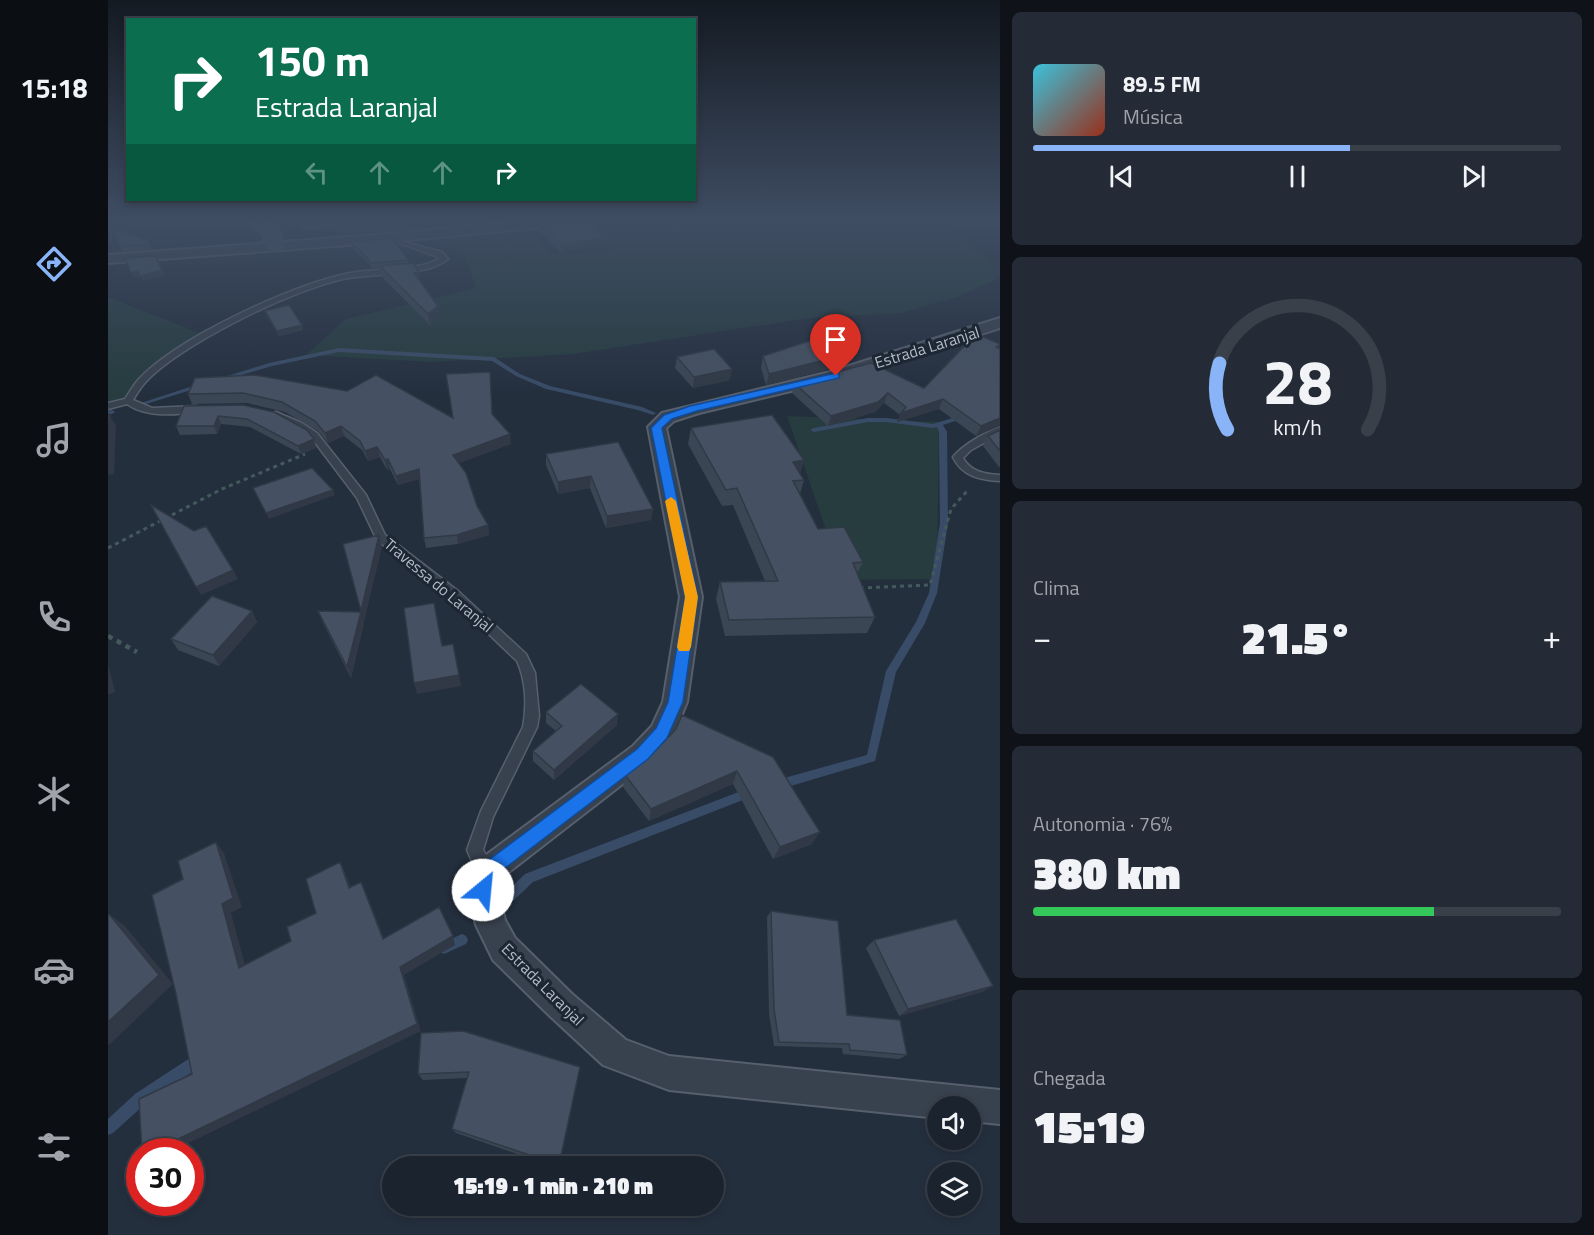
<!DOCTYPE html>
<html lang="pt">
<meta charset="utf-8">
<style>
body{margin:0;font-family:"Titillium Web",sans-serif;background:#242b36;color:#f1f3f6;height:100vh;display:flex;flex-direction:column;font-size:22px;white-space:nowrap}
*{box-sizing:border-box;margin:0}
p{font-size:20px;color:#a0a4aa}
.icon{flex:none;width:33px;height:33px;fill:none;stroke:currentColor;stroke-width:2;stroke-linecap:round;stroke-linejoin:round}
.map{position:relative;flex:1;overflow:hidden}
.details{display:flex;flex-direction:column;gap:12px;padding:12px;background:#0f1319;width:594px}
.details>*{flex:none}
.guide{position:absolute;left:18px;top:18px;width:570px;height:183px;border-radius:0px;box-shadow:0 3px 9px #0003,0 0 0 2px #39404a;background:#0b6e4f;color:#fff;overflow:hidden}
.fabs{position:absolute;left:819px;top:1096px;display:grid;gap:12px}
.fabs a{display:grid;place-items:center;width:54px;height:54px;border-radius:50%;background:#1b232e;box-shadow:0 3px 9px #0003,0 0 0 2px #39404a;font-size:30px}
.speed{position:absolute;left:18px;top:1138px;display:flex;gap:12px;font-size:30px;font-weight:700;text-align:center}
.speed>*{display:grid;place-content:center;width:78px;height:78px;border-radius:50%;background:#1b232e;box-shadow:0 3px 9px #0003,0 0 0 2px #39404a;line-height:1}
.speed .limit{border:9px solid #d22;background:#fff;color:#111}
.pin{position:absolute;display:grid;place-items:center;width:51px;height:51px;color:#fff;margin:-62px -26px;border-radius:50% 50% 50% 0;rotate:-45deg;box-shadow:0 0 6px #0007}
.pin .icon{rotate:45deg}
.me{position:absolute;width:66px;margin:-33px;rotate:28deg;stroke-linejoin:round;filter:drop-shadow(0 0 4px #0008)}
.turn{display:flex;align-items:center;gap:21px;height:126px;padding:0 30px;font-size:27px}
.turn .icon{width:78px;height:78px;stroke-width:2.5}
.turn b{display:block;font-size:42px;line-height:51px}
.lanes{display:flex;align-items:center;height:57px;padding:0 30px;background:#0003;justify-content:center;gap:30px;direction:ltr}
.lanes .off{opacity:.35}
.big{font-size:45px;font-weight:800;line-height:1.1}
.details .widget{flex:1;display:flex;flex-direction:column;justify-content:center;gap:9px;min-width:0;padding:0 21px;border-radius:9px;background:#242b36}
.details .dial{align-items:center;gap:0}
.dial svg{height:156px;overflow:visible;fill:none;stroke:#39404a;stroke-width:7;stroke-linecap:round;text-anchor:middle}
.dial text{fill:#f1f3f6;stroke:none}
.song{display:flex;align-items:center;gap:18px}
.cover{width:72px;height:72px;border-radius:9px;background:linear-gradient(135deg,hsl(190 70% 55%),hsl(10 70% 35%))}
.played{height:6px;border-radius:3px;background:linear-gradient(90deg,#8ab4f8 60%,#39404a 60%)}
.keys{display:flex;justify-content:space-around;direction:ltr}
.heat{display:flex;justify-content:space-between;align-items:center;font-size:33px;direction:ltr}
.charge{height:9px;border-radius:4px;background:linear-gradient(90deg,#34c759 76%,#39404a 0)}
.trip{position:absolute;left:274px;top:1156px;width:342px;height:60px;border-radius:30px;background:#1b232e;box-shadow:0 3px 9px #0003,0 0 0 2px #39404a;font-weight:800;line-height:60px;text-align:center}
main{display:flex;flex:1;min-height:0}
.dock{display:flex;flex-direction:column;width:108px;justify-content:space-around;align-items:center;background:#0b0e12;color:#a0a4aa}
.dock .icon{width:42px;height:42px}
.dock .selected{color:#8ab4f8}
.dock b{font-size:27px;color:#f1f3f6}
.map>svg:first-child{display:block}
.green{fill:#263c3f}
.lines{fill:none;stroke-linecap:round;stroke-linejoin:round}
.stream{fill:#394c67;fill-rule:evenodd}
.lane-casing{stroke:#565f6c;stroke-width:3}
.street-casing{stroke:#565f6c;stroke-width:4}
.secondary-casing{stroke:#565f6c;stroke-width:3}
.path-far2{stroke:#44595c;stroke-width:2;stroke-dasharray:3 3;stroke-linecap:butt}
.path-far1{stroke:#44595c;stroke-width:3;stroke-dasharray:4 4;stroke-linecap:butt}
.path{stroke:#44595c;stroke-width:4.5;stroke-dasharray:5 5;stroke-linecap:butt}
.lane{fill:#38414e;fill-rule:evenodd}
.street{fill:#38414e;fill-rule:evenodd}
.secondary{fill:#465061;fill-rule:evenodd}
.wall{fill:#3b4654}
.shaded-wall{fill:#303945}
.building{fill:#455162;stroke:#303945;stroke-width:1.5}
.route{fill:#1a73e8;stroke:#114b97;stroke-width:1.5}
.slow{fill:#f59e0b}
.labels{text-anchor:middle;stroke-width:6;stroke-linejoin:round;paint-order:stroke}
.street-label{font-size:16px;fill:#b4bcc9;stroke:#1d2633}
</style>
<main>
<nav class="dock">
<b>15:18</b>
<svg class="icon selected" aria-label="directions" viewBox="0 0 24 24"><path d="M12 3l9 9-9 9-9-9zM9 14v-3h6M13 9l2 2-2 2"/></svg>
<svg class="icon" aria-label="music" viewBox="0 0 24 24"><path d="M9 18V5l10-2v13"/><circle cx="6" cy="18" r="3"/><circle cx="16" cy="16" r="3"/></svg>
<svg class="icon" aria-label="phone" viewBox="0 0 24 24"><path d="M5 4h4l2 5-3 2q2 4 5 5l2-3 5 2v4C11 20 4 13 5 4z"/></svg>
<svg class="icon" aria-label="climate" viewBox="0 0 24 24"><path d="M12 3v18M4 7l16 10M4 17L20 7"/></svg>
<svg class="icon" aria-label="car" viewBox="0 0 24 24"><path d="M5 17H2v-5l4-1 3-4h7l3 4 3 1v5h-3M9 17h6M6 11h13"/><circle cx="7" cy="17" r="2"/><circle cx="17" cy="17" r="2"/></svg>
<svg class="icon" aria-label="filters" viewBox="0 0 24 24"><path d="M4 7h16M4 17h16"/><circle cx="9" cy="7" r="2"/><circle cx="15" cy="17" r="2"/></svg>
</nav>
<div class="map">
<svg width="892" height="1235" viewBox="0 0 892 1235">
<rect width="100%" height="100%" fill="#242f3e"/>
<path class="green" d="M499,221H542L556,231L590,221H639L659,230L689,221H856L846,233L892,267V278L849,297L793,313L701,318L465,354L323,362L198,355L238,319L368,288L357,255L323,240L423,230L442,254L501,251L481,225Z
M0,297L99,336L72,349L36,380L20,401L0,406Z
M679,416L831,422L829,579L735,580Z"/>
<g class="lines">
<path class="stream" d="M231,348L386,357L412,374L442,386L534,407L548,413L545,415L530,410L438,389L408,376L384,361L231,352L164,366L110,382L107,380L161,363Z
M94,383L97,385L96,386L38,404L36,405L33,403Z
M4,410L7,412L6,413L0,415V411Z
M857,414L859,415V417L835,425L839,432L840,523L829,593L817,623L788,672L767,761L669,790L665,788L664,785L665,782L669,780L759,755L778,671L808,622L821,593L832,523L831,432L829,427L825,428L778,422H760L706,432L702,430L706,428L760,418H778L825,424Z
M641,788L645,790L646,793L645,796L425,882L402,904L398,906L394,904L392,900L394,896L417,874Z
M354,934L358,936L360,940L358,944L336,954L332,952L330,948L332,944Z
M91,1052L96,1054L98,1059L96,1064L37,1104L5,1133L0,1135V1119L27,1094Z"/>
<defs>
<path id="lane" d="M279,237L334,252L340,259C318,277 269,273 241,278C191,286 67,346 35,385C31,390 28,395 25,400L44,408L89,406L94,409L92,411C69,415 39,418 19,404L0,409V403L17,399C21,393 25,386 30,380C69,338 180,287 237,274C267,267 303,273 331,259L328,256L279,239Z
M168,412L194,423L209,433L258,495L277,535L350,591L418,654L427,673L431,716L429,727L385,817L375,850L388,871L385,876L380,879C368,874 364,861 359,850L373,811L415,727C419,706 418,680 409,661L342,597L269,540L249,498L203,437L188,427L165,417V413Z
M892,427V434L863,450L855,458C863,472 877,474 892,475V481C872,480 854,476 845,457C856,444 876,433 892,427Z"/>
<path id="street" d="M416,221H462L456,225L281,242L0,263V255L281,234Z
M892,318V328L733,379L591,413L566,421L558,428L594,597L579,702L563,741L543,762L392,879L390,890L397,920L407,938L464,994L518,1040L561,1056L892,1090V1124L862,1121V1107H830V1118L561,1090L495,1065L442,1016L385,960L368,925L360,890L370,861L525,746L544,726L555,702L572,597L540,427L554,413L722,372Z"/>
<path id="secondary" d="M137,221H159L171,229L176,246L173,250H159L155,235Z"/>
</defs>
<use href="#lane" class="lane-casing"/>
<use href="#street" class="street-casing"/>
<use href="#secondary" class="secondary-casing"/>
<path class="path-far2" d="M0,221L4,236L2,241"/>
<path class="path-far1" d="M0,548L114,489L197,454
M752,588L822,585L843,509L861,489"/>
<path class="path" d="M0,636L29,652"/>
<use href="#lane" class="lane"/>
<use href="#street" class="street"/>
<use href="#secondary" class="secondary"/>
</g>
<path class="wall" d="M191,221H316L315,228L232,235L227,231L194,230Z
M555,221H608V223L569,232Z
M430,222L496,245L454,253L430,230Z
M40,240L44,249L14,252L12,246Z
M243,242L300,260L301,264L330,306L331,317L322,325L274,277L272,268H265L244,247Z
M157,311L194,325L195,330L171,336L159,316Z
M892,344L890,348L892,426L868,436L831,409L789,422L792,415L776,403L767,412L720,426L684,393L686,383L816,388Z
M655,356L745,360L741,361L740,364L658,385L653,368Z
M569,357L622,380L585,388L567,368Z
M87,378L345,418L385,414L403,444L351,463L369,506L380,525L381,535L350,544L318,548L316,538L311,479L290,485L282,469L279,470L272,457L260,461L254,450L236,436L220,443L210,431L177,412L139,403L84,404L80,394Z
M135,405L208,448L193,454L142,427L113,424L109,434L72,435L68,426Z
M583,428L696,460L692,473L696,480L692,494L710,529L755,562L749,574L767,617L759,633L617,636L608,599L612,582L657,581L625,505L614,506L580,444Z
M892,430V467H891L875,446L880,436Z
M510,442L543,520L498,528L482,488L450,494L438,465V454Z
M144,611L149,622L111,666L70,650L63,639Z
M210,611L256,623L243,678L215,623Z
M438,712L509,725L446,780L425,761V751L448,731L438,723Z
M574,715L704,844L665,859L625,784L541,821L515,787L517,775L547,751L568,729Z
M663,911L739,1015L799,1055L791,1059L735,1054L734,1048L666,1046L661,1014L659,917Z
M766,940L885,986L874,992L791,1016L758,948Z
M472,1067L451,1167H447L348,1133L344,1129L359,1078L315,1080L310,1074Z"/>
<path class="shaded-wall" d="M583,221H608V223L569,232L570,224Z
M496,237V245L454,253V246Z
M54,270L56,276L35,281L32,276Z
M30,271L32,277L25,278L23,273Z
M311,272L313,283L306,273Z
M330,306L331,317L322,325L320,314Z
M194,325L195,330L171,336L169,331Z
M749,349L745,360L741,361L740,364L658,385L661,374Z
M624,369L622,380L585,388L586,377Z
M780,393L776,403L767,412L720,426L723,416Z
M835,399L831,409L789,422L793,413Z
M0,413L8,426L6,474L0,475Z
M110,416L113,424L109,434L106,426Z
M892,418V426L868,436L873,426Z
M233,426L236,436L220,443L217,433Z
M402,434L403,444L346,465L345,455Z
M206,439L208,448L193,454L190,446Z
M269,447L272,457L260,461L257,451Z
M280,459L282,469L279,470L277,460Z
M696,460L691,476L685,462Z
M311,469L312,479L290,485L288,476Z
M483,476L482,488L450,494V482Z
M225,490L227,495L161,519L158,513Z
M545,509L543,520L498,528L499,516Z
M380,525L381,535L350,544L349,535Z
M271,535L274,547L256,622L253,611Z
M125,570L130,579L93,595L88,587Z
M144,611L149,622L111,666L105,655Z
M253,612L256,623L243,678L239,667Z
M0,664L7,692L0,695Z
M351,675L353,686L309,694L306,683Z
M510,714L509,725L446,780V770Z
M629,771L625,784L541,821L543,809Z
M712,832L704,844L665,859L672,847Z
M108,842L116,853L134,907L123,913L140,976L131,968L114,904Z
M232,862L237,872L247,898L241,888Z
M253,882L258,892L280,948L275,939Z
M1,914L16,925L65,984L1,1045L0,1044V1022Z
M345,936L347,945L296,975L313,1031L62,1152H43L292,967Z
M885,986L874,992L791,1016L800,1009Z"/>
<path class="building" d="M216,221H290L230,226L225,221Z
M443,221H482L496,237L454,246L430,222Z
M566,221H583L570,224Z
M5,229L40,240L41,244L12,246Z
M285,238L300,260L264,263L243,242Z
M47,256L54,270L32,276L30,271L23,273L17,258Z
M305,263L311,272L306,273L330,306L320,314L272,266Z
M181,305L194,325L169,331L157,311Z
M726,333L749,349L741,351L744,353L661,374L655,356Z
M868,334L892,344L888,347L892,349V418L873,426L835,399L793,413L798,407L780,393L770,402L723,416L686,383L763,363L816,388Z
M606,349L624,369L586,377L569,357Z
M382,372L384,414L402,434L345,455L358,473L369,506L380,525L349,535L316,538L311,469L288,476L280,459L277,460L269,447L257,451L252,441L233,426L217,433L207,421L174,402L135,393L80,394L87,378L147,375L239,391L268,375L345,418L338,374Z
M135,405L166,412L199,430L206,439L190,446L139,419L110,416L106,426H68L76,406Z
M0,413V416L2,415L0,455Z
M664,415L696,460L685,462L696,480L685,481L710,529L736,527L755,562L745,563L767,617L621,620L612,582L670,581L629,488L618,490L583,428Z
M892,430V451L880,436Z
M510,442L545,509L499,516L483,476L450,482L438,454Z
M204,468L225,490L158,513L145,488Z
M43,505L86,531L98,526L125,570L88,587Z
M271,535L253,611L235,544Z
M104,596L144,611L105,655L63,639Z
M326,603L334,646L345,644L351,675L306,683L296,608Z
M210,611L253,612L239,667Z
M473,684L510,714L446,770L425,751L454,726L438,712Z
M574,715L665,757L712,832L672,847L629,771L543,809L517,775L547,751L568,729Z
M108,842L125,898L114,904L131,968L183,941L179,927L208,913L198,879L232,862L241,888L253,882L275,939L331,907L345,936L292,967L309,1024L43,1152H34L31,1099L84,1074L68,994L44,895L75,879L70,861Z
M663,911L730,921L739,1015L792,1020L799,1055L742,1050L741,1044L671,1042L666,1009Z
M1,914L51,975L0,1022V915Z
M848,919L885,986L800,1009L766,940Z
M355,1031L472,1067L451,1165L344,1129L361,1072L310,1074L313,1033Z"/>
<linearGradient id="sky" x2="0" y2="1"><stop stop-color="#141a22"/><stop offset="0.56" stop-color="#3f4d63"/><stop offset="1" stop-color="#3f4d63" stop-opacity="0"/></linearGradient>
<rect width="892" height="394" fill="url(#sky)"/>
<path class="route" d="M728,373H731V378L589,411L564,419L554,428L590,597L575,702L559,738L540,759L387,876L381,896L375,899L368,896L366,890L374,865L529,749L548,728L560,702L577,597L543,428L556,415L582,406Z"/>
<path class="slow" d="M563,497L568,501L590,597L583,647L581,651H571L569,647L577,597L557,501Z"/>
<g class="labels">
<g class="street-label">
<text transform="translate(819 347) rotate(-17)" y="6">Estrada Laranjal</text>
<text transform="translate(331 585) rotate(40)" y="6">Travessa do Laranjal</text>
<text transform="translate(435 984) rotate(45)" y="6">Estrada Laranjal</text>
</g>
</g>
</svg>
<div class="fabs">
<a><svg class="icon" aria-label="sound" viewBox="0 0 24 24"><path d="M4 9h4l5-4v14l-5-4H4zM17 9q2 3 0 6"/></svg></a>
<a><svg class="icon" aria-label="layers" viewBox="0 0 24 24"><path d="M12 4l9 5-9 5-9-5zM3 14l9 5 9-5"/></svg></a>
</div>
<div class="speed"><div class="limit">30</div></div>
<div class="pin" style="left:728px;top:376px;background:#d93025"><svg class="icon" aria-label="arrive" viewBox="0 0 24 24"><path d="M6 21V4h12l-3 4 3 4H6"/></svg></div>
<svg class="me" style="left:375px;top:890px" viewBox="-20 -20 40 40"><circle r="19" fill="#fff"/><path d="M0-13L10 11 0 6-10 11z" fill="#1a73e8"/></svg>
<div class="trip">15:19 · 1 min · 210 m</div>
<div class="guide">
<div class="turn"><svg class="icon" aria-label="right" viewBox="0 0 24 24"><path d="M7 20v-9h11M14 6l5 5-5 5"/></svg><div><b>150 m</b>Estrada Laranjal</div></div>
<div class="lanes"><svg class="icon off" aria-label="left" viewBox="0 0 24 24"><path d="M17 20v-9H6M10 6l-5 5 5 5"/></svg><svg class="icon off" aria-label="ahead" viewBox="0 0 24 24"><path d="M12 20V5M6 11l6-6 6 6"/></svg><svg class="icon off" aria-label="ahead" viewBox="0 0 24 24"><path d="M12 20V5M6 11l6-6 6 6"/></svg><svg class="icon" aria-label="right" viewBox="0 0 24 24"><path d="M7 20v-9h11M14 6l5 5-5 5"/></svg></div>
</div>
</div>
<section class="details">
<div class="widget">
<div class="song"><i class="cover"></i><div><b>89.5 FM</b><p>Música</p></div></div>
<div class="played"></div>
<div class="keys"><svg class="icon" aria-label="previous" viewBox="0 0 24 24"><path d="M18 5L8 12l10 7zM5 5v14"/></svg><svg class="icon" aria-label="pause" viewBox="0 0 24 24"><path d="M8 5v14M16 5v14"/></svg><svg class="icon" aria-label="next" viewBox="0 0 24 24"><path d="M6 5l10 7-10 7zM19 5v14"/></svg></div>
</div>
<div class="widget dial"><svg viewBox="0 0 100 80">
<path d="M14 69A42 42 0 1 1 86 69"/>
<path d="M14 69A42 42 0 0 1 10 35" stroke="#8ab4f8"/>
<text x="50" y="56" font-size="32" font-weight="700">28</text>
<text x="50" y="72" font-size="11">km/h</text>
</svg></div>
<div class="widget"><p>Clima</p>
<div class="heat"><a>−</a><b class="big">21.5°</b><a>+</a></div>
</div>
<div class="widget"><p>Autonomia · 76%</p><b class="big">380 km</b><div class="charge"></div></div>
<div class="widget"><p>Chegada</p><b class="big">15:19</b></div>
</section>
</main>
